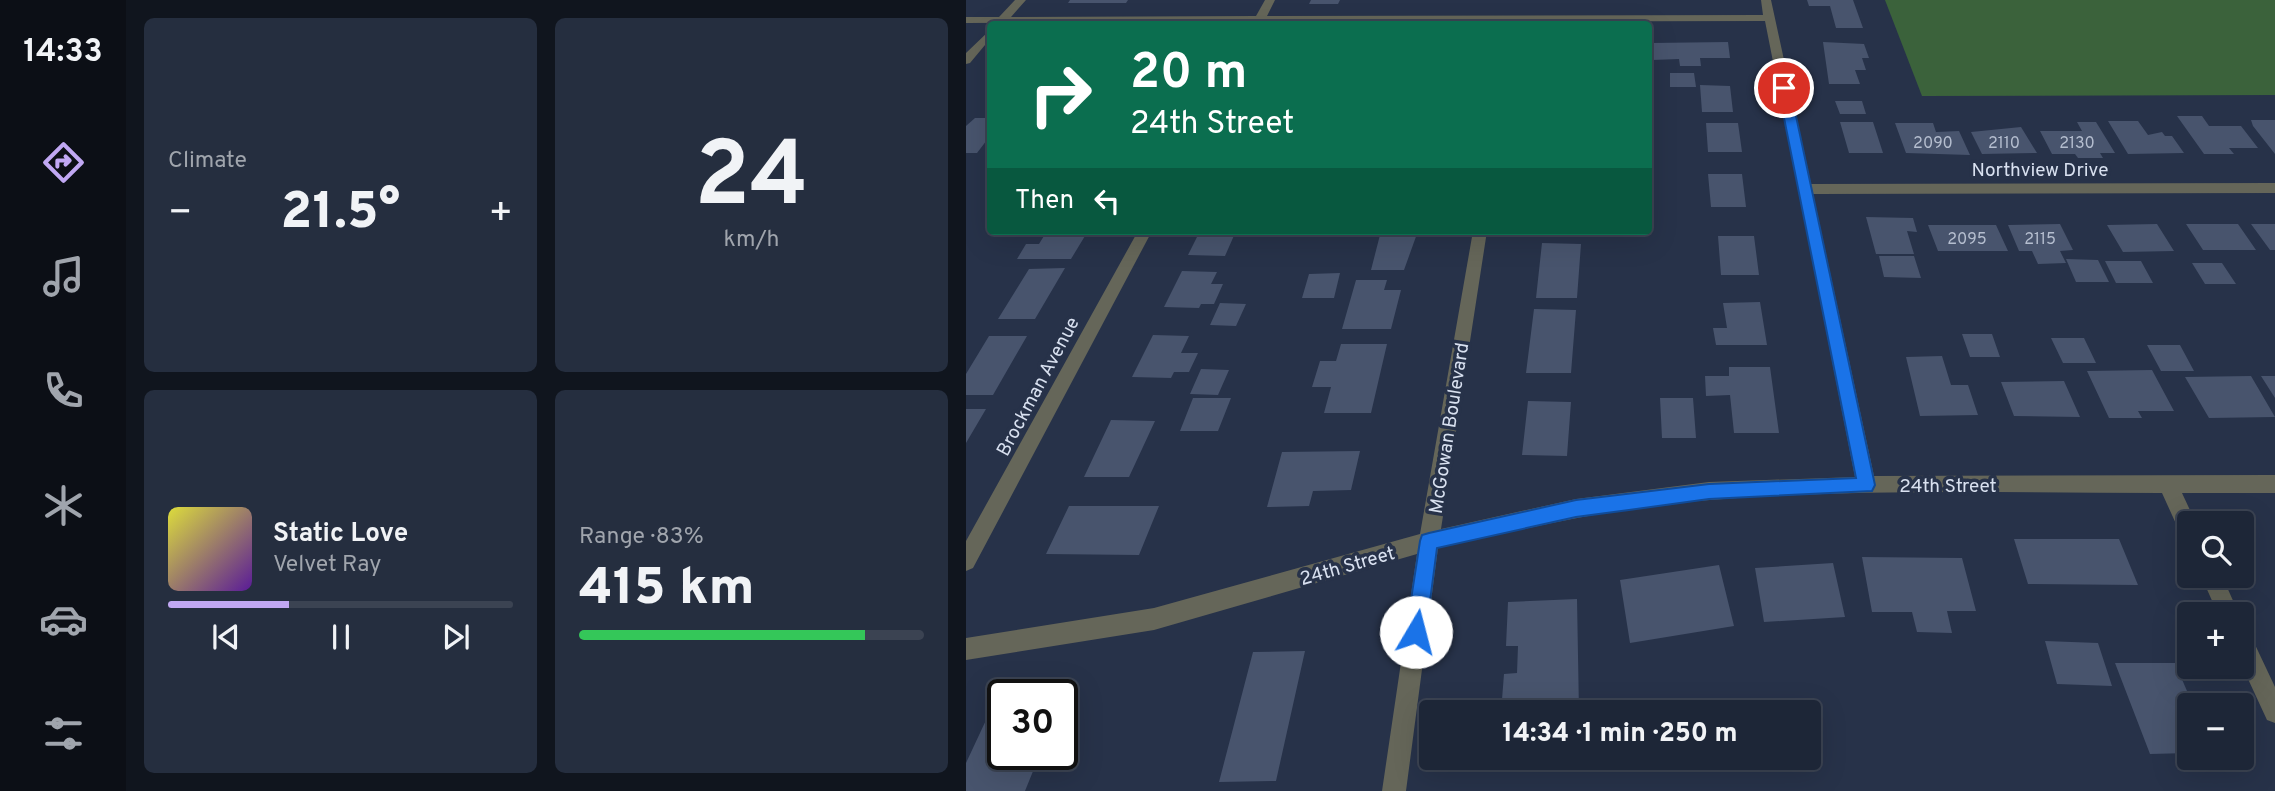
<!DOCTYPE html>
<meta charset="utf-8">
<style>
body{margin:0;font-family:Overpass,sans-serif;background:#252e3f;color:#f1f3f6;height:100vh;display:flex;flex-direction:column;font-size:26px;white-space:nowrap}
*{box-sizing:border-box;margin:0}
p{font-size:23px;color:#a0a5ad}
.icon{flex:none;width:38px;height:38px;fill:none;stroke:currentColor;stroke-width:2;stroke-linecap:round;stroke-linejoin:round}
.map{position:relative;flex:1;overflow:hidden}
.panel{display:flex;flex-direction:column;gap:18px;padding:18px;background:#10151e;width:840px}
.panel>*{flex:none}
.top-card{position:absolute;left:21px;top:21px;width:665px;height:214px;border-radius:7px;box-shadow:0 7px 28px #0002,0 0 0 2px #3b4352;background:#0b6e4f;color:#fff;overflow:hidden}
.tools{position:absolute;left:1211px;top:511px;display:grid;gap:14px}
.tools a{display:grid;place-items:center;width:77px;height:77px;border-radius:7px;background:#1d2637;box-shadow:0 7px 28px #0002,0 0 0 2px #3b4352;font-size:35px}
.speed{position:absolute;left:21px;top:679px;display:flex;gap:14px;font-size:35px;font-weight:700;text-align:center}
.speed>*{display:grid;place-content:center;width:91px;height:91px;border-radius:50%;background:#1d2637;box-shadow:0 7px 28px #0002,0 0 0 2px #3b4352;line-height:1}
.speed .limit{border:4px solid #111;border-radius:10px;background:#fff;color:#111}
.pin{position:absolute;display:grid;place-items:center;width:60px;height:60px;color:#fff;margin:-30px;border:4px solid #fff;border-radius:50%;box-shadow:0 2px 7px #0007}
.me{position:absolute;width:77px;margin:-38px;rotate:8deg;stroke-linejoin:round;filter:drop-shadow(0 0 5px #0008)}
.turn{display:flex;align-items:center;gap:24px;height:147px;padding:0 28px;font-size:32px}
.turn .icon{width:91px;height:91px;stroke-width:2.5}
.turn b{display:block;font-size:49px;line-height:60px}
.then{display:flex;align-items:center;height:66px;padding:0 28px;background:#0003;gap:14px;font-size:26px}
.big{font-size:52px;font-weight:800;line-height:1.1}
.panel .card{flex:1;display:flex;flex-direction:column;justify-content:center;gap:10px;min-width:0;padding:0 24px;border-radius:10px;background:#252e3f}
.panel .dial{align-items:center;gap:0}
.dial b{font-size:91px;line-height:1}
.song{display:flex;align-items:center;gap:21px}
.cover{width:84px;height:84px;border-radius:10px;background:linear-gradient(135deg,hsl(60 70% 55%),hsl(270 70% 35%))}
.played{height:7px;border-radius:4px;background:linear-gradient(90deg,#c1a8f3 35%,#3b4352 35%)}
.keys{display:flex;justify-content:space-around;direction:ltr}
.heat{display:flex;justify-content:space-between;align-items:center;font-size:38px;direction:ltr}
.charge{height:10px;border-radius:5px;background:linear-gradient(90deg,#34c759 83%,#3b4352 0)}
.panel .tiles{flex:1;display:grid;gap:18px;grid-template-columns:repeat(2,1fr)}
.trip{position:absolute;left:453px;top:700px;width:402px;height:70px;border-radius:7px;background:#1d2637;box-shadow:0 7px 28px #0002,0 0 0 2px #3b4352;font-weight:800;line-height:70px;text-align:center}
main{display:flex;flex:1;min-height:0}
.dock{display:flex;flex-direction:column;width:126px;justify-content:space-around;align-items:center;background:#0c0f16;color:#a0a5ad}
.dock .icon{width:49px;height:49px}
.dock .on{color:#c1a8f3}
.dock b{font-size:32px;color:#f1f3f6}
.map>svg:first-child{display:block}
.green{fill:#3b623b}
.building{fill:#48546d}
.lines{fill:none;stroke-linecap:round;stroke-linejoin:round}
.street{fill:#656659;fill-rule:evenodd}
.route{fill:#1a73e8;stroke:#114b97;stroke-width:2}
.labels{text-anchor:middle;stroke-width:7;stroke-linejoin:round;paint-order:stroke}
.number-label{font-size:16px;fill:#b5becf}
.street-label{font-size:19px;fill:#d9e1f0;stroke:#273249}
</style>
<main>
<nav class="dock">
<b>14:33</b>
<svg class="icon on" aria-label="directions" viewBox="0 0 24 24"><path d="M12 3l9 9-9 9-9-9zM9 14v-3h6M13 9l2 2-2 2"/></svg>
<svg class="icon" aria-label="music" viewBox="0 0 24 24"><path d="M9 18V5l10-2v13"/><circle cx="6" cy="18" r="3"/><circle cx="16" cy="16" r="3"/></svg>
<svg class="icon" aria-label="phone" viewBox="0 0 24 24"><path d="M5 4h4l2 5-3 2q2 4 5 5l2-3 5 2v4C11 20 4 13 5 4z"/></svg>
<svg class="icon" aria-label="climate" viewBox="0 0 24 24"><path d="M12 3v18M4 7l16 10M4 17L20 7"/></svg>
<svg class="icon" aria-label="car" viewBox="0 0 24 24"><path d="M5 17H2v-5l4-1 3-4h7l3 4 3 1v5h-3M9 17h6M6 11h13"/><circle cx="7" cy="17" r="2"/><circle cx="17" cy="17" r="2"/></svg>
<svg class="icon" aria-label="filters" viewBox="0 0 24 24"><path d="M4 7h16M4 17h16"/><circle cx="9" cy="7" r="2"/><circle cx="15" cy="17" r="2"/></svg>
</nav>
<section class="panel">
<div class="tiles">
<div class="card"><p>Climate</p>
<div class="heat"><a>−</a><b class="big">21.5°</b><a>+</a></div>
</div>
<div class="card dial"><b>24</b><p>km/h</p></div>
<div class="card">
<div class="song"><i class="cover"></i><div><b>Static Love</b><p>Velvet Ray</p></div></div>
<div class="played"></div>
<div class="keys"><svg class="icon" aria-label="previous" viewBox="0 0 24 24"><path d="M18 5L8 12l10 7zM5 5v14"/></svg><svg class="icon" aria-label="pause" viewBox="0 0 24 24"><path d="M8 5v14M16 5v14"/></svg><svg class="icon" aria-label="next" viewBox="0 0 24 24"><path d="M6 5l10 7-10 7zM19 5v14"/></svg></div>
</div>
<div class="card"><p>Range · 83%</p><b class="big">415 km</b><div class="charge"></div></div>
</div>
</section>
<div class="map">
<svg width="1309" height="791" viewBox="0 0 1309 791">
<rect width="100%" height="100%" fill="#273249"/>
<path class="green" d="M919,0H1309V95L956,96Z"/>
<path class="building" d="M104,0H162L160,3H102Z
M345,0H374L372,4H343Z
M841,0H887L897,28H870L864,6H843Z
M762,42L764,58H734L735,66H714L713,59L686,60L685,43Z
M857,42L898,44L903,58H896L900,70H889L894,84H863Z
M704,73H728L730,87H704Z
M734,85L764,86L767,112H736Z
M869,101H896L900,114H874Z
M1211,116H1236L1243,126H1275L1292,148H1263L1268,154H1238Z
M9,118H24V136L11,153H0V126Z
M1285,120H1309V154L1287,126Z
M1142,121H1172L1182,135L1196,132L1199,136H1206L1218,153L1162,154Z
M874,122H907L917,153H883Z
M1111,122H1130L1149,153H1134L1137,158H1112L1109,154H1086L1074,131H1116Z
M740,123H772L776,152H742Z
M929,123H967L970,132L993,131L1004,155L940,153Z
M1055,127L1071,153L1016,154L1005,132Z
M742,174H776L780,207H745Z
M900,217L947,218L951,232L941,231L948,254H910Z
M1094,224L1107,250L1094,251L1100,263L1072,264L1066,251H1053L1042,225Z
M1191,224L1208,251L1157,252L1141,225Z
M1220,224H1272L1290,250H1237Z
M1285,224H1309V250H1304Z
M962,225H1030L1042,251H972Z
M81,231H122L105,259H51L60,244H73Z
M234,231H270L259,256L222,255Z
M415,231H452L438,270H405Z
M752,236H788L793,275H755Z
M576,243L615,244L611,298H570Z
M913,256H948L955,278L918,277Z
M1100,259L1132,260L1143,282H1110Z
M1139,261H1175L1187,283H1150Z
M1226,263H1256L1270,284H1239Z
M99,268L69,319H32L63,269Z
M216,271L251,272L245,284H257L248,304H235L233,308L198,307Z
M374,273L368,298H336L343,274Z
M390,280H421L418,290H435L425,329H376Z
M794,302L801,345H750L747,328H761L757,303Z
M254,303L280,304L270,326L244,325Z
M568,309L610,310L605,373H560Z
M996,334H1026L1034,357H1004Z
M187,335L223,336L215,353H232L223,372H208L205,378L166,377Z
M23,336H61L27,395H0V374Z
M1085,338H1118L1130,363H1097Z
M375,344H421L405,413H358L365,387H346L354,361H370Z
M1181,345H1214L1228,371H1195Z
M976,356L985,385H1002L1012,415L954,416L940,357Z
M763,367H804L813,433H768L764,395L740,396L739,376H763Z
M235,369L263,370L252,395L224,394Z
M1186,370L1208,411H1172L1176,418H1143L1121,371Z
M1285,376L1309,417L1243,418L1219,377Z
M1295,376H1309V398Z
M1098,381L1114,417L1048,416L1035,382Z
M227,398H265L252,431H214Z
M694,398H727L730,438H696Z
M562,401L605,402L601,456L556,455Z
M0,409H20L0,443Z
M145,420L189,421L163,477H118Z
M394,451L385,490L347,491L343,506L301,507L316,452Z
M103,506H193L173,555L80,554Z
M1048,539H1153L1172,585L1062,584Z
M896,557L996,558L1010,611H981L986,633L951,632L946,612H906Z
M867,563L879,617L798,622L789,568Z
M753,565L768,626L664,643L654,580Z
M611,599L613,712H535L538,674L551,673L552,646H540L542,602Z
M1079,641L1132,643L1146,686L1091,684Z
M339,651L310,781L253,782L287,652Z
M1149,663H1209L1227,705H1223V753L1184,754Z
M28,703H37V754H74L59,791H0V763Z
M96,715H109L96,745Z"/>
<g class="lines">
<path class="street" d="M49,0H60L45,17L290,16L299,0H309L301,16L797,15L795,0H805L845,184L1309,183V193L847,194L908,476L1309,475V493H1216L1230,523H1223V539L1216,537L1196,493C1046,493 894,488 744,500C652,506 562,528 472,548L440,791H416L451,554L188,630L0,660V638L188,608L454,534L507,231H521L475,529L610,499L743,482L889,477L799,21L0,23V17H33Z
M24,30V39L4,63L0,64V53Z
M172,231H186L7,568L0,571V541Z
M1235,576H1256L1273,614H1252Z
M1276,631L1284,634L1309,687V723L1301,720L1276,666Z"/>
</g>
<path class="route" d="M818,84L824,88L909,485L906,491L743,499L663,510L610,517L471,548L460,632L457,639L450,642L443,639L440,632L454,541L456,535L463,533L610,500L743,484L890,478L812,88Z"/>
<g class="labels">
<g class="number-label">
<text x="967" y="148">2090</text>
<text x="1038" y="148">2110</text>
<text x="1111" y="148">2130</text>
<text x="1001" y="244">2095</text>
<text x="1074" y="244">2115</text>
</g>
<g class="street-label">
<text x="1074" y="176">Northview Drive</text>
<text transform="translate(71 386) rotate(-62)" y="7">Brockman Avenue</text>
<text transform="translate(482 428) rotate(-81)" y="7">McGowan Boulevard</text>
<text x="982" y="492">24th Street</text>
<text transform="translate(381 565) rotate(-16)" y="7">24th Street</text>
</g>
</g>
</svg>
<div class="tools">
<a><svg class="icon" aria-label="search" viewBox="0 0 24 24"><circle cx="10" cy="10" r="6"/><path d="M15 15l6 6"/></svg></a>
<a>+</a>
<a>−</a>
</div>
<div class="speed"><div class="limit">30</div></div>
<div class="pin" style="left:818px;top:88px;background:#d93025"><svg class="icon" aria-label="arrive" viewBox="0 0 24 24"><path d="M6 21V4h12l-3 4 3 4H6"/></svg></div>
<svg class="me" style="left:450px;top:632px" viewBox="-20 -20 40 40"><circle r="19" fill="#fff"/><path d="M0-13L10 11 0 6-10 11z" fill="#1a73e8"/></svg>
<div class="trip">14:34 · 1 min · 250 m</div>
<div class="top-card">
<div class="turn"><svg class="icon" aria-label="right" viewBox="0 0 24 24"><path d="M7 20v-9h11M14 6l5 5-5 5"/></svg><div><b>20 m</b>24th Street</div></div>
<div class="then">Then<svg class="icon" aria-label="left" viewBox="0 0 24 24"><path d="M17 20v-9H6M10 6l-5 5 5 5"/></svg></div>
</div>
</div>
</main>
